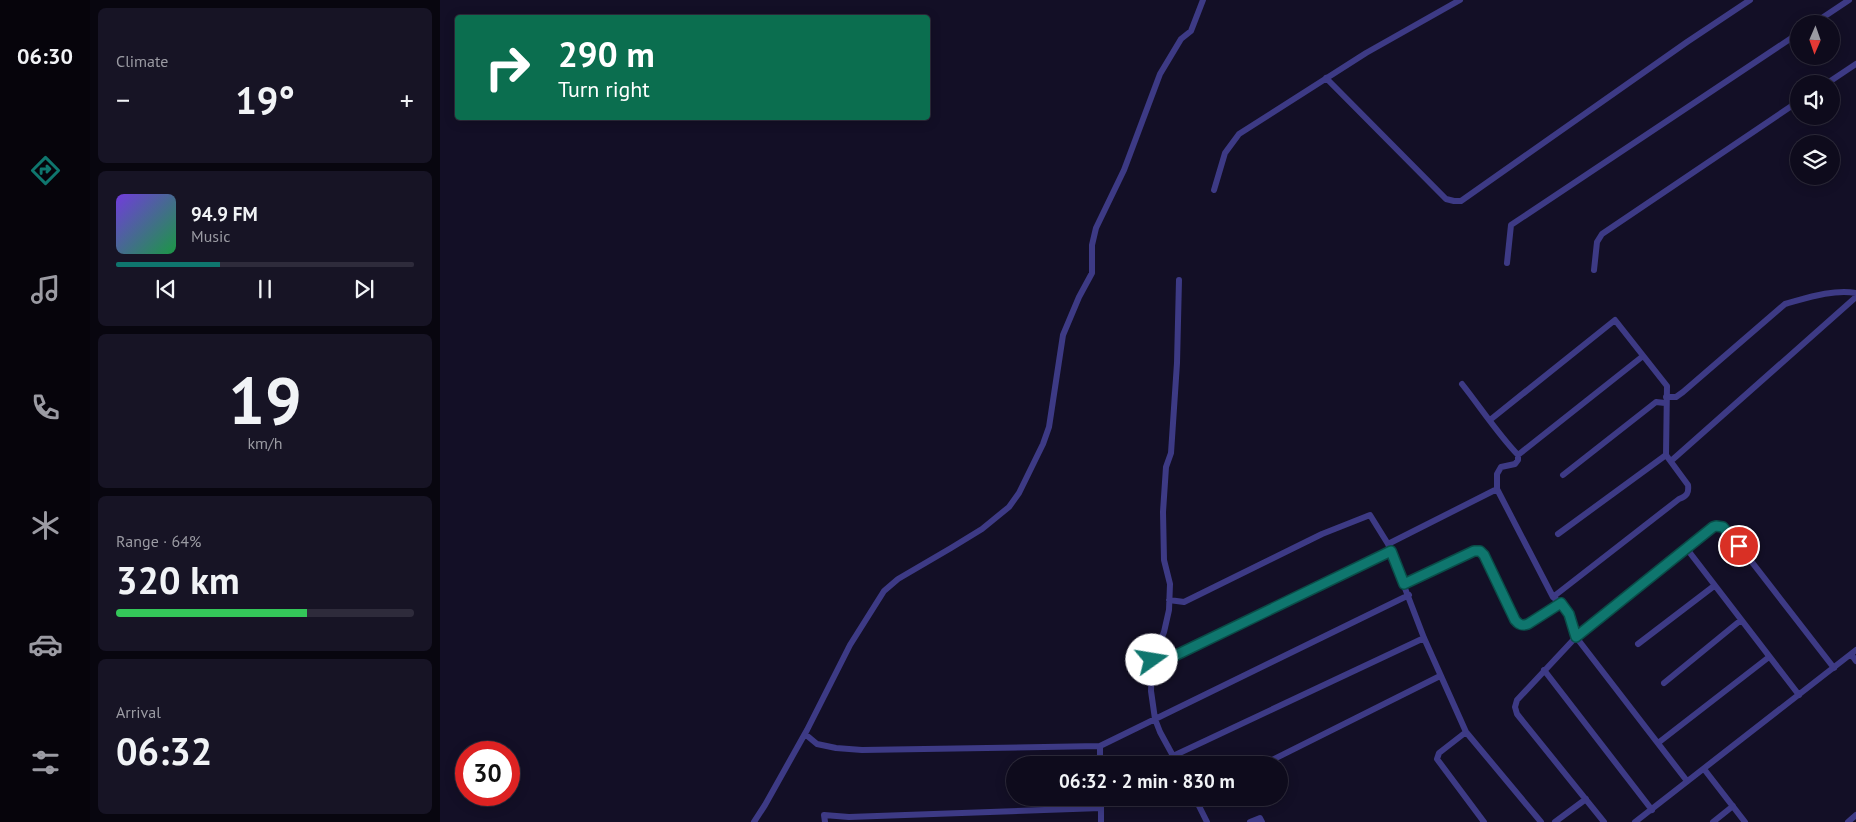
<!DOCTYPE html>
<meta charset="utf-8">
<style>
body{margin:0;font-family:"PT Sans",sans-serif;background:#171425;color:#f1f3f6;height:100vh;display:flex;flex-direction:column;font-size:19px;white-space:nowrap}
*{box-sizing:border-box;margin:0}
p{font-size:16px;color:#9b9ba3}
.icon{flex:none;width:28px;height:28px;fill:none;stroke:currentColor;stroke-width:2;stroke-linecap:round;stroke-linejoin:round}
.map{position:relative;flex:1;overflow:hidden}
.drawer{display:flex;flex-direction:column;gap:8px;padding:8px;background:#08060f;width:350px}
.drawer>*{flex:none}
.guide{position:absolute;left:15px;top:15px;width:475px;height:105px;border-radius:5px;box-shadow:0 2px 12px #0003,0 0 0 1px #2e2b3b;background:#0b6e4f;color:#fff;overflow:hidden}
.needle{width:32px;rotate:182deg}
.controls{position:absolute;left:1350px;top:15px;display:grid;gap:10px}
.controls a{display:grid;place-items:center;width:50px;height:50px;border-radius:50%;background:#0e0b1c;box-shadow:0 2px 12px #0003,0 0 0 1px #2e2b3b;font-size:25px}
.speed{position:absolute;left:15px;top:741px;display:flex;gap:10px;font-size:25px;font-weight:700;text-align:center}
.speed>*{display:grid;place-content:center;width:65px;height:65px;border-radius:50%;background:#0e0b1c;box-shadow:0 2px 12px #0003,0 0 0 1px #2e2b3b;line-height:1}
.speed .limit{border:8px solid #d22;background:#fff;color:#111}
.pin{position:absolute;display:grid;place-items:center;width:42px;height:42px;color:#fff;margin:-21px;border:2px solid #fff;border-radius:50%;box-shadow:0 1px 5px #0007}
.me{position:absolute;width:55px;margin:-28px;rotate:77deg;stroke-linejoin:round;filter:drop-shadow(0 0 4px #0008)}
.turn{display:flex;align-items:center;gap:18px;height:105px;padding:0 20px;font-size:22px}
.turn .icon{width:65px;height:65px;stroke-width:2.5}
.turn b{display:block;font-size:35px;line-height:42px}
.big{font-size:38px;font-weight:800;line-height:1.1}
.drawer .widget{flex:1;display:flex;flex-direction:column;justify-content:center;gap:8px;min-width:0;padding:0 18px;border-radius:8px;background:#171425}
.drawer .dial{align-items:center;gap:0}
.dial b{font-size:65px;line-height:1}
.song{display:flex;align-items:center;gap:15px}
.cover{width:60px;height:60px;border-radius:8px;background:linear-gradient(135deg,hsl(260 70% 55%),hsl(140 70% 35%))}
.played{height:5px;border-radius:2px;background:linear-gradient(90deg,#0f766e 35%,#2e2b3b 35%)}
.keys{display:flex;justify-content:space-around;direction:ltr}
.heat{display:flex;justify-content:space-between;align-items:center;font-size:28px;direction:ltr}
.charge{height:8px;border-radius:4px;background:linear-gradient(90deg,#34c759 64%,#2e2b3b 0)}
.trip{position:absolute;left:566px;top:756px;width:282px;height:50px;border-radius:25px;background:#0e0b1c;box-shadow:0 2px 12px #0003,0 0 0 1px #2e2b3b;font-weight:800;line-height:50px;text-align:center}
main{display:flex;flex:1;min-height:0}
.tab-bar{display:flex;flex-direction:column;width:90px;justify-content:space-around;align-items:center;background:#06040b;color:#9b9ba3}
.tab-bar .icon{width:35px;height:35px}
.tab-bar .current{color:#0f766e}
.tab-bar b{font-size:22px;color:#f1f3f6}
.map>svg:first-child{display:block}
.lines{fill:none;stroke-linecap:round;stroke-linejoin:round}
.minor{stroke:#3d3a85;stroke-width:6}
.route-casing{stroke:#0a4d48;stroke-width:12}
.route{stroke:#0f766e;stroke-width:9}
</style>
<main>
<nav class="tab-bar">
<b>06:30</b>
<svg class="icon current" aria-label="directions" viewBox="0 0 24 24"><path d="M12 3l9 9-9 9-9-9zM9 14v-3h6M13 9l2 2-2 2"/></svg>
<svg class="icon" aria-label="music" viewBox="0 0 24 24"><path d="M9 18V5l10-2v13"/><circle cx="6" cy="18" r="3"/><circle cx="16" cy="16" r="3"/></svg>
<svg class="icon" aria-label="phone" viewBox="0 0 24 24"><path d="M5 4h4l2 5-3 2q2 4 5 5l2-3 5 2v4C11 20 4 13 5 4z"/></svg>
<svg class="icon" aria-label="climate" viewBox="0 0 24 24"><path d="M12 3v18M4 7l16 10M4 17L20 7"/></svg>
<svg class="icon" aria-label="car" viewBox="0 0 24 24"><path d="M5 17H2v-5l4-1 3-4h7l3 4 3 1v5h-3M9 17h6M6 11h13"/><circle cx="7" cy="17" r="2"/><circle cx="17" cy="17" r="2"/></svg>
<svg class="icon" aria-label="filters" viewBox="0 0 24 24"><path d="M4 7h16M4 17h16"/><circle cx="9" cy="7" r="2"/><circle cx="15" cy="17" r="2"/></svg>
</nav>
<section class="drawer">
<div class="widget"><p>Climate</p>
<div class="heat"><a>−</a><b class="big">19°</b><a>+</a></div>
</div>
<div class="widget">
<div class="song"><i class="cover"></i><div><b>94.9 FM</b><p>Music</p></div></div>
<div class="played"></div>
<div class="keys"><svg class="icon" aria-label="previous" viewBox="0 0 24 24"><path d="M18 5L8 12l10 7zM5 5v14"/></svg><svg class="icon" aria-label="pause" viewBox="0 0 24 24"><path d="M8 5v14M16 5v14"/></svg><svg class="icon" aria-label="next" viewBox="0 0 24 24"><path d="M6 5l10 7-10 7zM19 5v14"/></svg></div>
</div>
<div class="widget dial"><b>19</b><p>km/h</p></div>
<div class="widget"><p>Range · 64%</p><b class="big">320 km</b><div class="charge"></div></div>
<div class="widget"><p>Arrival</p><b class="big">06:32</b></div>
</section>
<div class="map">
<svg width="1416" height="822" viewBox="0 0 1416 822">
<rect width="100%" height="100%" fill="#130f26"/>
<g class="lines">
<path class="minor" d="M1373,24L1409,0
M886,78L1006,199L1014,201H1021L1247,42L1310,0
M1386,84L1416,64
M774,190L785,153L799,134L926,53L1020,0
M1067,263L1071,225L1359,33
M1154,270L1157,242L1162,234L1359,101
M1022,384C1041,408 1057,433 1078,455
M1226,397H1236L1243,392L1345,304C1367,298 1393,289 1416,293
M1050,420L1175,320L1227,386L1226,455L1248,485C1249,493 1247,496 1239,499L1113,597C1128,608 1131,620 1136,637L1077,700L1075,707L1077,714L1164,822
M1231,461L1416,297
M1123,475L1216,402L1225,403
M1118,534L1226,455
M948,544L1057,489
M1247,549L1359,695
M965,585L1035,551H1040L1044,555L1075,620C1079,625 1082,626 1088,624L1121,603
M1113,597L1057,489V474L1061,467L1075,464L1078,460V455L1203,356
M729,600L744,602L882,534L930,515L948,544L984,638L1026,732L1101,822
M1198,644L1274,586
M1411,654L1416,661
M712,661L726,660L951,551
M1104,670L1212,810
M1224,683L1301,620
M1026,732L999,753L997,759L1044,822
M365,734L377,744L396,748L422,750L660,746
M1218,743L1329,657
M733,756L984,638
M660,765V746L969,595
M738,765L720,732L715,719L711,691L712,661L724,632L729,610L730,584L724,560L723,512L726,467L731,453L737,363L739,280
M822,765L1000,676
M1264,769L1305,822
M1247,781L1136,637L1273,527L1280,526L1287,530L1394,668
M661,798V822
M755,798L767,822
M314,822L325,805L367,730L410,645L444,591L458,579L511,548L542,529L569,507L579,493L603,444L609,427L623,335L639,297L652,273V245L656,228L684,170L720,74L741,39L751,31L763,0
M385,822L384,815L409,817L661,808
M810,822L820,818L822,822
M1115,822L1146,799
M1195,822L1416,650
M1273,822L1293,806
M1408,822L1416,815"/>
</g>
<g class="lines">
<defs>
<path id="route" d="M712,660H726L951,551L964,584L1034,551H1040L1044,555L1075,620C1079,625 1082,626 1088,624L1121,603L1129,614L1136,637L1273,527L1276,526L1283,527L1299,546"/>
</defs>
<use href="#route" class="route-casing"/>
<use href="#route" class="route"/>
</g>
</svg>
<div class="controls">
<a><svg class="needle" viewBox="-14 -14 28 28"><path d="M0-13l5 13h-10z" fill="#e53935"/><path d="M0 13l5-13h-10z" fill="#9b9ba3"/></svg></a>
<a><svg class="icon" aria-label="sound" viewBox="0 0 24 24"><path d="M4 9h4l5-4v14l-5-4H4zM17 9q2 3 0 6"/></svg></a>
<a><svg class="icon" aria-label="layers" viewBox="0 0 24 24"><path d="M12 4l9 5-9 5-9-5zM3 14l9 5 9-5"/></svg></a>
</div>
<div class="speed"><div class="limit">30</div></div>
<div class="pin" style="left:1299px;top:546px;background:#d93025"><svg class="icon" aria-label="arrive" viewBox="0 0 24 24"><path d="M6 21V4h12l-3 4 3 4H6"/></svg></div>
<svg class="me" style="left:712px;top:660px" viewBox="-20 -20 40 40"><circle r="19" fill="#fff"/><path d="M0-13L10 11 0 6-10 11z" fill="#0f766e"/></svg>
<div class="trip">06:32 · 2 min · 830 m</div>
<div class="guide">
<div class="turn"><svg class="icon" aria-label="right" viewBox="0 0 24 24"><path d="M7 20v-9h11M14 6l5 5-5 5"/></svg><div><b>290 m</b>Turn right</div></div>
</div>
</div>
</main>
